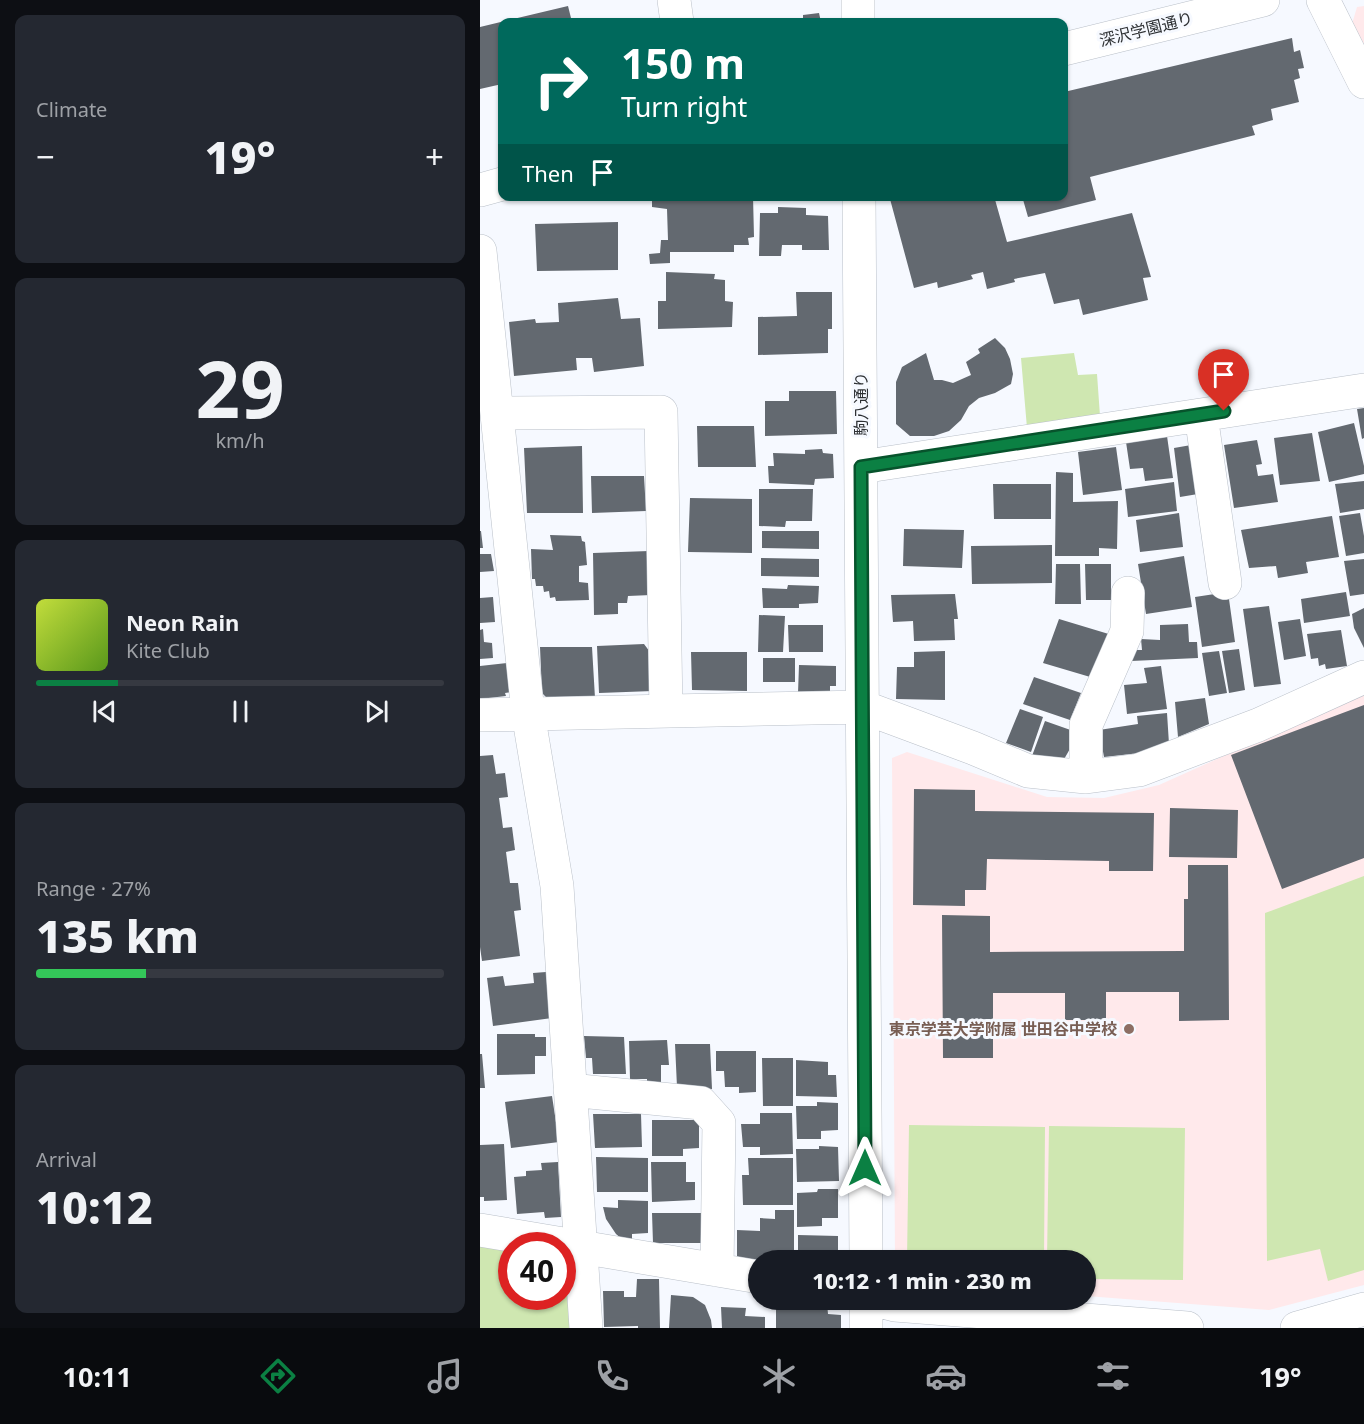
<!DOCTYPE html>
<meta charset="utf-8">
<style>
body{margin:0;font-family:"Noto Sans","Noto Sans JP",sans-serif;background:#242831;color:#f1f3f6;height:100vh;display:flex;flex-direction:column;font-size:22px;white-space:nowrap}
*{box-sizing:border-box;margin:0}
p{font-size:20px;color:#9ea1a6}
.icon{flex:none;width:33px;height:33px;fill:none;stroke:currentColor;stroke-width:2;stroke-linecap:round;stroke-linejoin:round}
.map{position:relative;flex:1;overflow:hidden}
.details{display:flex;flex-direction:column;gap:15px;padding:15px;background:#0d0f14;width:480px}
.details>*{flex:none}
.top-card{position:absolute;left:18px;top:18px;width:570px;height:183px;border-radius:12px;box-shadow:0 2px 4px #0004;background:#00695c;color:#fff;overflow:hidden}
.speed{position:absolute;left:18px;top:1232px;display:flex;gap:12px;font-size:30px;font-weight:700;text-align:center}
.speed>*{display:grid;place-content:center;width:78px;height:78px;border-radius:50%;background:#171b24;box-shadow:0 2px 4px #0004;line-height:1}
.speed .limit{border:9px solid #d22;background:#fff;color:#111}
.pin{position:absolute;display:grid;place-items:center;width:51px;height:51px;color:#fff;margin:-62px -26px;border-radius:50% 50% 50% 0;rotate:-45deg;box-shadow:0 0 6px #0007}
.pin .icon{rotate:45deg}
.me{position:absolute;width:66px;margin:-33px;rotate:0deg;stroke-linejoin:round;filter:drop-shadow(0 0 4px #0008)}
.turn{display:flex;align-items:center;gap:21px;height:126px;padding:0 24px;font-size:27px}
.turn .icon{width:78px;height:78px;stroke-width:2.5}
.turn b{display:block;font-size:42px;line-height:51px}
.then{display:flex;align-items:center;height:57px;padding:0 24px;background:#0003;gap:12px;font-size:22px}
.big{font-size:45px;font-weight:800;line-height:1.1}
.details .card{flex:1;display:flex;flex-direction:column;justify-content:center;gap:9px;min-width:0;padding:0 21px;border-radius:12px;background:#242831}
.details .dial{align-items:center;gap:0}
.dial b{font-size:78px;line-height:1}
.song{display:flex;align-items:center;gap:18px}
.cover{width:72px;height:72px;border-radius:9px;background:linear-gradient(135deg,hsl(70 70% 55%),hsl(90 70% 35%))}
.played{height:6px;border-radius:3px;background:linear-gradient(90deg,#0b8043 20%,#363941 20%)}
.keys{display:flex;justify-content:space-around;direction:ltr}
.heat{display:flex;justify-content:space-between;align-items:center;font-size:33px;direction:ltr}
.charge{height:9px;border-radius:4px;background:linear-gradient(90deg,#34c759 27%,#363941 0)}
.trip{position:absolute;left:268px;top:1250px;width:348px;height:60px;border-radius:30px;background:#171b24;box-shadow:0 2px 4px #0004;font-weight:800;line-height:60px;text-align:center}
.dock{display:flex;height:96px;justify-content:space-around;align-items:center;background:#090b0e;color:#9ea1a6}
.dock .icon{width:42px;height:42px}
.dock .on{color:#0b8043}
.dock b{font-size:27px;color:#f1f3f6}
main{display:flex;flex:1;min-height:0}
.map>svg:first-child{display:block}
.education{fill:#ffe9eb}
.green{fill:#cfe7b1}
.building{fill:#636970}
.lines{fill:none;stroke-linecap:round;stroke-linejoin:round}
.minor-casing{stroke:#bac0c9;stroke-width:34}
.minor{stroke:#fff;stroke-width:33}
.route-casing{stroke:#07532c;stroke-width:15}
.route{stroke:#0b8043;stroke-width:10}
.education-dot{fill:#8d6e63;stroke:#f6f9ff;stroke-width:2}
.labels{text-anchor:middle;stroke-width:6;stroke-linejoin:round;paint-order:stroke}
.street-label{font-size:16px;fill:#2e3134;stroke:#f6f9ff}
.education-label{font-size:16px;font-weight:bold;fill:#785e54;stroke:#f6f9ff;text-anchor:end}
</style>
<main>
<section class="details">
<div class="card"><p>Climate</p>
<div class="heat"><a>−</a><b class="big">19°</b><a>+</a></div>
</div>
<div class="card dial"><b>29</b><p>km/h</p></div>
<div class="card">
<div class="song"><i class="cover"></i><div><b>Neon Rain</b><p>Kite Club</p></div></div>
<div class="played"></div>
<div class="keys"><svg class="icon" aria-label="previous" viewBox="0 0 24 24"><path d="M18 5L8 12l10 7zM5 5v14"/></svg><svg class="icon" aria-label="pause" viewBox="0 0 24 24"><path d="M8 5v14M16 5v14"/></svg><svg class="icon" aria-label="next" viewBox="0 0 24 24"><path d="M6 5l10 7-10 7zM19 5v14"/></svg></div>
</div>
<div class="card"><p>Range · 27%</p><b class="big">135 km</b><div class="charge"></div></div>
<div class="card"><p>Arrival</p><b class="big">10:12</b></div>
</section>
<div class="map">
<svg width="884" height="1328" viewBox="0 0 884 1328">
<rect width="100%" height="100%" fill="#f6f9ff"/>
<path class="education" d="M884,6V44L872,24L877,7Z
M884,693V1285L789,1310L606,1296V1260H415L412,758L427,752L567,797L624,798L679,785Z"/>
<path class="green" d="M594,353L598,375L617,374L620,416L547,428L541,358Z
M884,876V1270L848,1281L840,1249L787,1261L785,913Z
M429,1125L565,1127L564,1260H427Z
M569,1126L705,1128L703,1280L606,1279V1260H567Z
M0,1231L32,1245V1296H82L83,1247L106,1328H0Z"/>
<path class="building" d="M88,6L92,22H22V84L0,89V27Z
M339,13L341,22H303L323,18V15Z
M812,38L814,52L820,50L824,68L818,69L820,78L814,80L819,102L791,109L793,120L772,126L775,135L610,177L616,200L548,217L542,196H584V92Z
M172,196H273L274,237L268,238L269,245H254V252H190V263L170,264L169,254L180,253L181,240H188L187,209L172,207Z
M418,196H514L527,242L652,213L671,277L663,278L668,300L603,315L599,299L574,304L565,273L534,279L535,282L507,289L503,272L491,275L493,279L458,288L457,282L434,288L410,199Z
M298,207L326,208V215L348,216L349,250H322V245H302L301,256H279L280,213H298Z
M138,222V270L57,271L55,224Z
M186,272L235,274L234,279L245,280V301L253,302L252,327L178,329V301H186Z
M316,292H352V329H348V353L278,355V317L317,316Z
M138,298L141,319L160,318L164,366L114,372L112,358H96L97,370L34,376L29,322L55,319L56,323L79,322L78,303Z
M515,338L525,348L530,359L533,374L531,384L515,393L499,398L489,406L481,420L469,431L454,436H430L416,424V382L422,367L446,353L454,380H462L473,383L491,375L486,362L500,353L498,349Z
M309,391H356L357,434L285,436V401H309Z
M884,408V438L882,439L877,409Z
M874,423L884,466V474L849,482L838,432Z
M217,426H274L276,467H218Z
M832,433L840,481L800,485L794,438Z
M687,436L693,478L665,481L663,468L650,469L646,442Z
M777,440L782,464L776,465L778,476L793,474L798,502L754,508L744,445Z
M717,444L724,493L700,497L694,448Z
M102,446L103,513H47L44,448Z
M636,447L642,490L603,495L598,452Z
M342,449L343,453L353,454L354,478L335,479L334,485L289,483L288,466H294L293,453L325,454V450Z
M576,472L593,473V502L638,501L637,549L619,548V556H575Z
M111,476H164L166,511L112,513Z
M884,481V509L860,513L855,484Z
M694,482L697,511L648,517L645,489Z
M513,484H571V519H514Z
M279,489H333L332,521H306L305,527L279,526Z
M210,498L272,499V553L208,552Z
M699,513L703,547L660,552L656,520Z
M880,513L884,536V553L866,556L859,516Z
M852,516L859,557L826,562L828,573L798,578L796,566L769,568L761,530Z
M424,529L484,530L482,568L423,566Z
M0,531H1L3,548H0Z
M282,531H339V549L282,548Z
M70,535L101,536L102,541L105,542L107,565L99,566V582L108,583L109,600L76,601L75,597L70,598L69,591L64,592L63,586H56L55,579H52L51,549L73,550Z
M572,545V583L492,584L491,546Z
M169,551L171,595L148,596L147,603H138V614L114,615L113,553Z
M0,554H11L14,571L0,572Z
M704,556L712,607L666,614L658,564Z
M281,558L339,559V577L281,576Z
M884,559V594L870,596L864,561Z
M576,564H600L601,604H575Z
M605,564H631V600H606Z
M308,585L339,586L338,603L319,604V608H283L282,588L307,589Z
M748,592L755,642L722,647L715,597Z
M866,592L870,616L824,623L821,599Z
M475,594L478,619H474L475,640L434,641L433,621L413,622L411,595Z
M13,597L15,622L0,623V598Z
M789,606L801,684L774,687L763,609Z
M884,608V648L874,628L872,614Z
M279,615L305,616L303,652H278Z
M579,619L632,635L617,679L563,663Z
M820,619L826,656L804,660L798,622Z
M708,624L709,642H717L718,658L651,661L650,650H662L661,639L680,640V625Z
M308,625H343V652H309Z
M3,629L4,642L12,643L13,658L0,659V630Z
M861,630L867,666L846,669L845,664L839,666L838,658L831,659L827,634Z
M164,644L173,656V691L119,693L117,646Z
M60,647H112L115,698L69,700L62,693Z
M759,649L765,690L749,693L742,651Z
M465,651V700L416,699L417,667H434V652Z
M739,651L747,693L729,696L722,653Z
M211,652H267V691L212,690Z
M283,658H315V682H283Z
M27,663L31,692L25,693L26,696L0,699V666Z
M319,665L356,666V686H350V692L318,693Z
M681,666L687,709L647,714L644,685L667,683L664,668Z
M554,677L601,693L590,720L543,704Z
M725,698L729,724L698,737L695,702Z
M884,705V858L802,889L751,755Z
M540,709L563,717L551,752L526,743Z
M687,713L689,744L669,752L624,757L619,730L658,724L657,716Z
M565,721L599,733L583,761L552,756Z
M13,755L16,774L25,773L28,797L19,798L23,828L32,827L35,850L26,852L30,883H38L41,910L34,911L40,956L2,961L0,947V756Z
M434,789L495,790V811L674,813L673,871H629V861L507,859L506,890H485V906L433,905Z
M690,808L758,810L757,858L689,857Z
M708,865H748L749,1020L699,1021V992H626V1020H585V993H513V1058H463L462,915L510,916V952L704,951V899H708Z
M66,972L72,1018L13,1026L7,978L23,976L25,986L54,983L53,973Z
M17,1034H55V1037H66V1056H55V1074L17,1075Z
M104,1036L144,1037L146,1074H113L112,1058H106Z
M187,1040L189,1065H181V1083H167V1079H150L149,1041Z
M195,1044H230L232,1089L197,1087Z
M236,1051H276V1092L259,1093V1087H245L244,1071H236Z
M0,1054H2L5,1088H0Z
M282,1058H313V1106H283Z
M316,1060L348,1062V1075H356L357,1097L316,1096Z
M72,1096L79,1142L31,1148L25,1102Z
M337,1102L358,1103V1130L341,1131V1139H317L316,1106H337Z
M280,1113H312L313,1154L280,1155V1147H263L261,1124H280Z
M113,1114H161L162,1147L115,1148Z
M172,1120H219V1148L203,1149V1156H172Z
M24,1144L27,1200L4,1201V1197H0V1145Z
M339,1146L358,1147L359,1181L317,1182L316,1149H339Z
M116,1157L168,1158V1192H117Z
M268,1158H313V1205H263L262,1175H269Z
M78,1162L81,1217L65,1218L64,1212L37,1214L34,1177L46,1176V1171L62,1170L61,1163Z
M171,1162H206V1182H215V1200L172,1202Z
M338,1189H358V1218H342V1226L317,1227V1193L337,1192Z
M138,1200L168,1201V1233L152,1234V1241L143,1240L136,1234L126,1219L123,1207L138,1208Z
M295,1210H314V1260L257,1262V1230L280,1231V1218L295,1219Z
M172,1213H221V1243H173Z
M318,1235L358,1236V1260H327V1251L318,1250Z
M157,1279H179L180,1328H158V1326L124,1327L123,1291H144V1297H156Z
M191,1295L213,1297L225,1305L231,1320L232,1328H189Z
M296,1303H347L348,1314L361,1315V1328H296Z
M241,1307L266,1308L265,1316L285,1317V1328H242Z"/>
<g class="lines">
<defs>
<path id="minor" d="M194,0L197,22
M378,0V22
M843,0L884,82
M584,49L783,0
M0,190L22,184
M379,196L386,1260
M0,251L48,713L77,886L106,1328
M17,413L181,412L186,711
M721,415L745,583
M381,467L884,390
M0,715L383,707L493,748L548,771L606,777L659,770L778,725L884,677
M606,777V725L647,631L648,593
M90,1090L221,1103L239,1123L237,1270
M0,1230L279,1277
M386,1299V1328
M392,1299L415,1305L707,1328
M817,1328L884,1309"/>
</defs>
<use href="#minor" class="minor-casing"/>
<use href="#minor" class="minor"/>
</g>
<g class="lines">
<defs>
<path id="route" d="M385,1168L381,467L744,411"/>
</defs>
<use href="#route" class="route-casing"/>
<use href="#route" class="route"/>
</g>
<circle class="education-dot" cx="649" cy="1029" r="6"/>
<g class="labels">
<g class="street-label">
<text transform="translate(666 29) rotate(-14)" y="6">深沢学園通り</text>
<text transform="translate(381 404) rotate(-90)" y="6">駒八通り</text>
</g>
<g class="education-label">
<text x="637" y="1035">東京学芸大学附属 世田谷中学校</text>
</g>
</g>
</svg>
<div class="speed"><div class="limit">40</div></div>
<div class="pin" style="left:744px;top:411px;background:#d93025"><svg class="icon" aria-label="arrive" viewBox="0 0 24 24"><path d="M6 21V4h12l-3 4 3 4H6"/></svg></div>
<svg class="me" style="left:385px;top:1168px" viewBox="-20 -20 40 40"><path d="M0-17L14 15 0 8-14 15z" fill="#0b8043" stroke="#fff" stroke-width="4"/></svg>
<div class="trip">10:12 · 1 min · 230 m</div>
<div class="top-card">
<div class="turn"><svg class="icon" aria-label="right" viewBox="0 0 24 24"><path d="M7 20v-9h11M14 6l5 5-5 5"/></svg><div><b>150 m</b>Turn right</div></div>
<div class="then">Then<svg class="icon" aria-label="arrive" viewBox="0 0 24 24"><path d="M6 21V4h12l-3 4 3 4H6"/></svg></div>
</div>
</div>
</main>
<nav class="dock">
<b>10:11</b>
<svg class="icon on" aria-label="directions" viewBox="0 0 24 24"><path d="M12 3l9 9-9 9-9-9zM9 14v-3h6M13 9l2 2-2 2"/></svg>
<svg class="icon" aria-label="music" viewBox="0 0 24 24"><path d="M9 18V5l10-2v13"/><circle cx="6" cy="18" r="3"/><circle cx="16" cy="16" r="3"/></svg>
<svg class="icon" aria-label="phone" viewBox="0 0 24 24"><path d="M5 4h4l2 5-3 2q2 4 5 5l2-3 5 2v4C11 20 4 13 5 4z"/></svg>
<svg class="icon" aria-label="climate" viewBox="0 0 24 24"><path d="M12 3v18M4 7l16 10M4 17L20 7"/></svg>
<svg class="icon" aria-label="car" viewBox="0 0 24 24"><path d="M5 17H2v-5l4-1 3-4h7l3 4 3 1v5h-3M9 17h6M6 11h13"/><circle cx="7" cy="17" r="2"/><circle cx="17" cy="17" r="2"/></svg>
<svg class="icon" aria-label="filters" viewBox="0 0 24 24"><path d="M4 7h16M4 17h16"/><circle cx="9" cy="7" r="2"/><circle cx="15" cy="17" r="2"/></svg>
<b>19°</b>
</nav>
